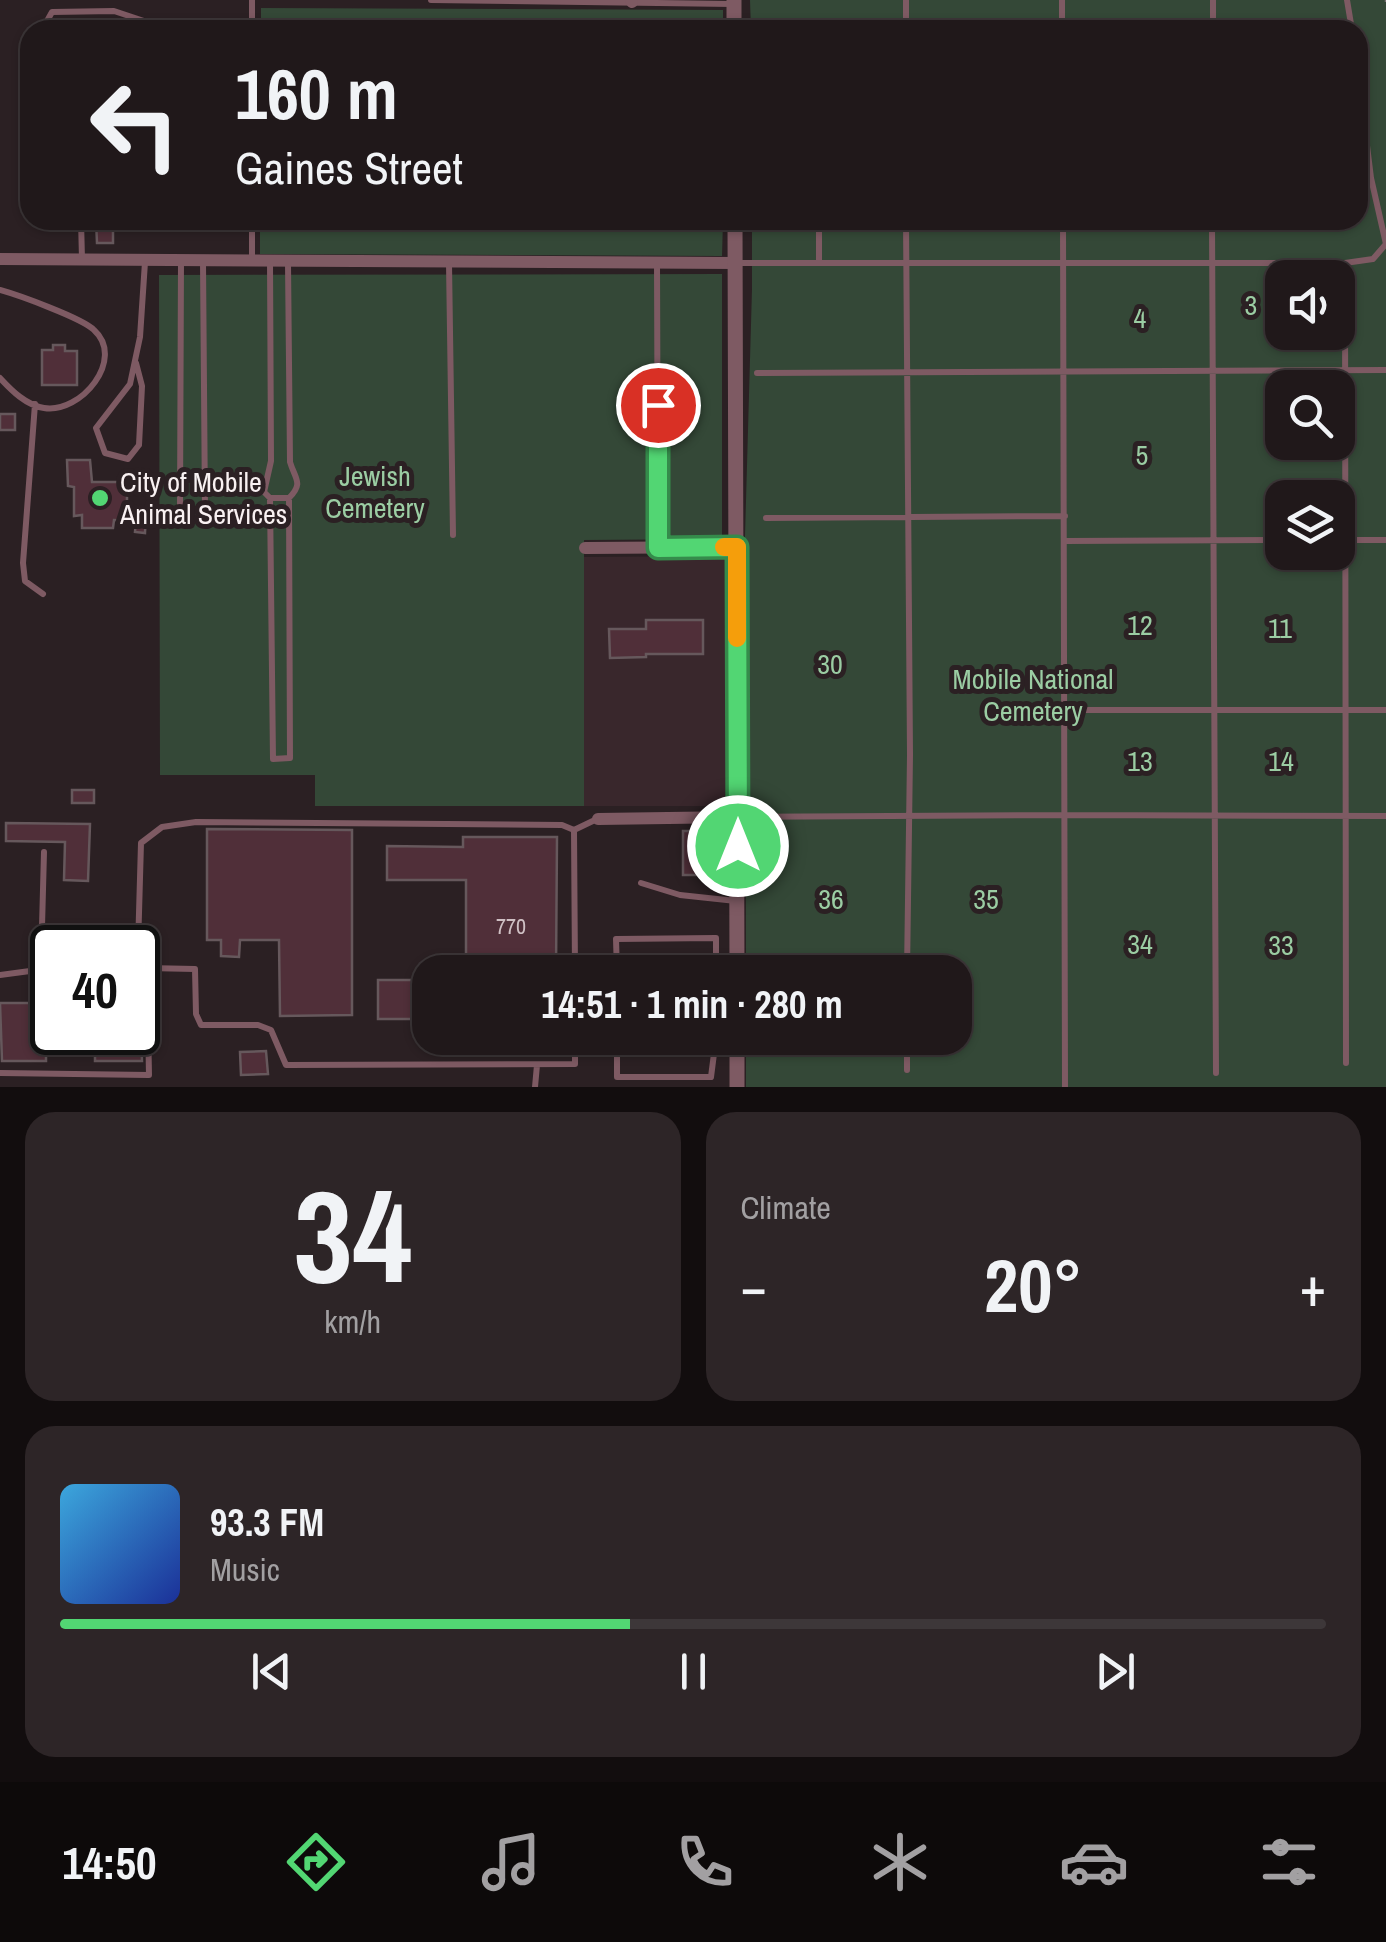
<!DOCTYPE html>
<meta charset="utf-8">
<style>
body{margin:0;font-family:"Archivo Narrow",sans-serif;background:#2d2527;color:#f1f3f6;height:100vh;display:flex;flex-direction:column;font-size:38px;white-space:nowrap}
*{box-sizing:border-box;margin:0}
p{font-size:32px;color:#a2a0a2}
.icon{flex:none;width:55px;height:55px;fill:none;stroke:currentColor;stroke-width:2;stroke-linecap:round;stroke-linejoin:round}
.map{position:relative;height:1087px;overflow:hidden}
.panel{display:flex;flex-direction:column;gap:25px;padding:25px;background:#120d0e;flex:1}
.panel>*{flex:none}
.guide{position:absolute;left:20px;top:20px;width:1348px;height:210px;border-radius:30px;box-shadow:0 2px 8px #0004,0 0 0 2px #3d3739;background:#20181a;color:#f1f3f6;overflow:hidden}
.fabs{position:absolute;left:1265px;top:260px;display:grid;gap:20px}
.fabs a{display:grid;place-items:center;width:90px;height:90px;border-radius:20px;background:#20181a;box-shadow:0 2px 8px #0004,0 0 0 2px #3d3739;font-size:50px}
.speed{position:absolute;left:30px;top:925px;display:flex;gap:20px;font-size:50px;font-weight:700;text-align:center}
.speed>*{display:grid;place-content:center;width:130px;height:130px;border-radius:50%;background:#20181a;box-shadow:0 2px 8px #0004,0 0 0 2px #3d3739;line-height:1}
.speed .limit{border:5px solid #111;border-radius:15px;background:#fff;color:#111}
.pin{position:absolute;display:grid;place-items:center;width:85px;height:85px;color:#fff;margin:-42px;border:5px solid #fff;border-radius:50%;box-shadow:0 2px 10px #0007}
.me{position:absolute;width:110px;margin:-55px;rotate:0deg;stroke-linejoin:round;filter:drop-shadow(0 0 8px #0008)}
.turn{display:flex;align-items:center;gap:35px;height:210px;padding:0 50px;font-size:45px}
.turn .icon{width:130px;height:130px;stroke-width:2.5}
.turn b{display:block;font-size:70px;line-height:85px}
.big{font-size:75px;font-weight:700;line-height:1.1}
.panel .card{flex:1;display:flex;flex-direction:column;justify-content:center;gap:15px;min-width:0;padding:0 35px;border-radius:30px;background:#2d2527}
.panel .dial{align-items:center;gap:0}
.dial b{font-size:130px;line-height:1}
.song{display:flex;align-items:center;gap:30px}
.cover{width:120px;height:120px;border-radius:15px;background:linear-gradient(135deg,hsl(200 70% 55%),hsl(230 70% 35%))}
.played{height:10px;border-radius:5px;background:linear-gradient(90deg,#52d673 45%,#3d3739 45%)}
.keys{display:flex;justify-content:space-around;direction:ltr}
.heat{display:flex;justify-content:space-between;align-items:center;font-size:55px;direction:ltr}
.panel .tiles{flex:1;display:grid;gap:25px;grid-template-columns:1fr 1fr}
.card:last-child{grid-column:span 2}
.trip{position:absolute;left:412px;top:955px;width:560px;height:100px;border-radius:30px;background:#20181a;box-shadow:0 2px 8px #0004,0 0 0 2px #3d3739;font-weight:700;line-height:100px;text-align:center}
.menu{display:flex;height:160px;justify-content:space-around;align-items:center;background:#0d0a0a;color:#a2a0a2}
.menu .icon{width:70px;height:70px}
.menu .selected{color:#52d673}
.menu b{font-size:45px;color:#f1f3f6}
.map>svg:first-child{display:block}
.built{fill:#39272c}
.green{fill:#344837;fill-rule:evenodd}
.building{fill:#502f39;stroke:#66585c;stroke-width:2.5}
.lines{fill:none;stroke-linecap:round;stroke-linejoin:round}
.path{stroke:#776d6f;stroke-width:2.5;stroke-dasharray:2.5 8;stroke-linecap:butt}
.service{stroke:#7e5a63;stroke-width:6}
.minor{stroke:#7e5a63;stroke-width:12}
.tertiary{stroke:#7e5a63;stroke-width:15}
.route-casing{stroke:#358b4b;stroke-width:25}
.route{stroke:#52d673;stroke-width:18}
.slow{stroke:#f59e0b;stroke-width:18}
.poi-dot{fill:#52d673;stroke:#2b2023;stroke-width:4}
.labels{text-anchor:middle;stroke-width:10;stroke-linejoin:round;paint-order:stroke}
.number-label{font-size:22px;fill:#cfc0c4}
.park-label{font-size:28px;fill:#9bcda3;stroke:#2b2023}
.poi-label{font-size:28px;fill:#f9f1f2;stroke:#2b2023;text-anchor:start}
</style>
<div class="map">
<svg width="1386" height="1087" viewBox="0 0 1386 1087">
<rect width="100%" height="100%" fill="#2b2023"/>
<path class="built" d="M730,556L731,806H584V557Z"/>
<path class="green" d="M750,0H1386V1087H746V1038H955V972H746L745,536L752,289V220H1358V30H751ZM1282,278H1338V332H1282ZM1282,388H1338V442H1282ZM1282,498H1338V552H1282Z
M261,8L723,10V30H261Z
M260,220H723L722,256L260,254Z
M722,274V539L584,540V806H315V775H160L159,275Z"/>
<path class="building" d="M96,220H113V243H97Z
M53,345H65V351H77V385H42V350H53Z
M0,414H15V430H0Z
M67,460H90L92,482H127V509L146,510L145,533L135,532L136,521L114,520L113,528H82V515L74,516V487L68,486Z
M646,620H703V654H646V657L610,658L609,629H646Z
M72,790H94V803H72Z
M6,823L90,824L88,881L64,880L65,842L6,841Z
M207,829L352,830V1015L280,1016L279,940H240L239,957L221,956V940H207Z
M683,831H713L714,875H683Z
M463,837H557L556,972H432V961L466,962V880H387V846L463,847Z
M378,980H430V1019H378Z
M0,1003H51L52,1036H46V1061H2Z
M128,1032H141L142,1061H95V1037L128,1036Z
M266,1051L268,1074L241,1075L240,1052Z"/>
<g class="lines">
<path class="path" d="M1386,0V2"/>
<path class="service" d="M252,0V30
M431,0L733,4
M906,0V30
M1062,0V30
M1347,0L1352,30
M42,30L52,12L114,11L171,30
M1213,30V0
M1358,72L1371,178L1386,244
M81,220L82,259
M252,220V259
M906,220L910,755L907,972
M1063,220L1065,1087
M1212,220L1216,1073
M181,261L180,509L182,515L190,520H196L205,511L203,262
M270,261L271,461L264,492L270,498H289C304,483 295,479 290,462L288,263
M449,263L453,535
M737,263H1345L1373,259L1386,244
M819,263V220
M1345,263L1346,1063
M657,264L658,547
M0,290C18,295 82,318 94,330C126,359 81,414 44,408C26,405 12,391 0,378
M136,363L142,386L139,445L128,459L105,453L96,428L130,384L140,337L145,262
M757,373L1386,370
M35,404L23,563L25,581L43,594
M270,498L273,759L290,758L289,498
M766,518L1065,516
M1338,540H1386
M1065,541L1282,540
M1066,710H1386
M739,817L1066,815L1386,816
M574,830L575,972
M641,883L680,895L736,901
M147,968L195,969L196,1014L201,1025H258L271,1030L286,1065L575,1064V1038
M617,972L616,939L716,938V972
M0,975L30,971L41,964L44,852
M617,1038V1077H711L716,1038
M907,1070V1038
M0,1073L149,1075L147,968L138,948L141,843L162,827L196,822L562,825L574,830L597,819
M535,1087L537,1065"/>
<path class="minor" d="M631,0L632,2
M0,259L736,263
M585,548L737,547
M598,819L738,817"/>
<path class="tertiary" d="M734,0V30
M735,220L737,972
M737,1087V1038"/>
</g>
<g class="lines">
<defs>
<path id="route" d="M658,405V548L737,547L738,846"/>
</defs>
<use href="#route" class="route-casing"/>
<use href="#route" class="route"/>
<path class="slow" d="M724,547H737V638"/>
</g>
<circle class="poi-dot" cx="100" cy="498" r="10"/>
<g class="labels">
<g class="number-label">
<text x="511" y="934">770</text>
</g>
<g class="park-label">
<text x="1251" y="315">3</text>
<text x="1140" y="328">4</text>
<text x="1142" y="465">5</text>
<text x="375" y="486">Jewish<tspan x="375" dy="32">Cemetery</tspan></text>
<text x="1140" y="635">12</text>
<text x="1280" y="638">11</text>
<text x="830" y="674">30</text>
<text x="1033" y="689">Mobile National<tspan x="1033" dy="32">Cemetery</tspan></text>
<text x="1140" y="771">13</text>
<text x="1281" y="771">14</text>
<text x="831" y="909">36</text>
<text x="986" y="909">35</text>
<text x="1140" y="954">34</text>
<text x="1281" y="955">33</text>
</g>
<g class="poi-label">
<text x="120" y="492">City of Mobile<tspan x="120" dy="32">Animal Services</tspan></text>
</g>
</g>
</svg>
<div class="fabs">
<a><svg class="icon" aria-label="sound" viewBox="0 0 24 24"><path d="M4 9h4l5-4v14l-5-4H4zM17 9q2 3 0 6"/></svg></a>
<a><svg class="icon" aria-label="search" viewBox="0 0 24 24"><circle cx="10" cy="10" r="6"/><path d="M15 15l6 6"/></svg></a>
<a><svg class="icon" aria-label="layers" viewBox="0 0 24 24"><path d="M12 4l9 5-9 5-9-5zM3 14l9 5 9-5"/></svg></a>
</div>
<div class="speed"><div class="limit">40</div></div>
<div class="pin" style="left:658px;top:405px;background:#d93025"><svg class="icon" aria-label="arrive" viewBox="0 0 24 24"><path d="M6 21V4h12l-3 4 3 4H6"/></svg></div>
<svg class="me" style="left:738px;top:846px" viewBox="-20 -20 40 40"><circle r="17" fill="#52d673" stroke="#fff" stroke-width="3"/><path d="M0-11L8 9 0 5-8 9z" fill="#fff"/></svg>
<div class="trip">14:51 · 1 min · 280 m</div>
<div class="guide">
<div class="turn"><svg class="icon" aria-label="left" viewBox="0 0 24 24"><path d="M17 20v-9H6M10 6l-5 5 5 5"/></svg><div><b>160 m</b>Gaines Street</div></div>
</div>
</div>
<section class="panel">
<div class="tiles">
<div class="card dial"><b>34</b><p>km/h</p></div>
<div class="card"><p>Climate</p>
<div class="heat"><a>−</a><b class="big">20°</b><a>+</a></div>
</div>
<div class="card">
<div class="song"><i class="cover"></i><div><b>93.3 FM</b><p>Music</p></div></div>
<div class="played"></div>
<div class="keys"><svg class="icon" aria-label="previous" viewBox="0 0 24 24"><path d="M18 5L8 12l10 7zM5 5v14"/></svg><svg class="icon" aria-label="pause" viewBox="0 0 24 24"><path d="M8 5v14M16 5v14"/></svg><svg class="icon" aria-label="next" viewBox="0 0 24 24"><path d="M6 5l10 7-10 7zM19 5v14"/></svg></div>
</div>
</div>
</section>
<nav class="menu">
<b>14:50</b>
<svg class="icon selected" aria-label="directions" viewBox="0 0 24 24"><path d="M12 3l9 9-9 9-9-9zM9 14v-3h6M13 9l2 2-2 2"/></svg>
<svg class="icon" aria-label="music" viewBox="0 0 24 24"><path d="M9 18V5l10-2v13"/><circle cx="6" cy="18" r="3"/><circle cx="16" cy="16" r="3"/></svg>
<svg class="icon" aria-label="phone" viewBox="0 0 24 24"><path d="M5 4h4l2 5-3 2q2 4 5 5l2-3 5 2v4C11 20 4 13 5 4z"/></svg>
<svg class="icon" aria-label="climate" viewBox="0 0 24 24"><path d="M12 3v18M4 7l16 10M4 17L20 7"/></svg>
<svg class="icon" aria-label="car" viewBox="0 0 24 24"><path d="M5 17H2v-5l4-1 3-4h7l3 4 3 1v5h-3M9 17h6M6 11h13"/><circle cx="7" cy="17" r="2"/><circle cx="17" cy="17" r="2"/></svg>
<svg class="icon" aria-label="filters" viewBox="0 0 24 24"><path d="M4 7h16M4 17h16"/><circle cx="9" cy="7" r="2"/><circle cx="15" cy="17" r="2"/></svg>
</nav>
